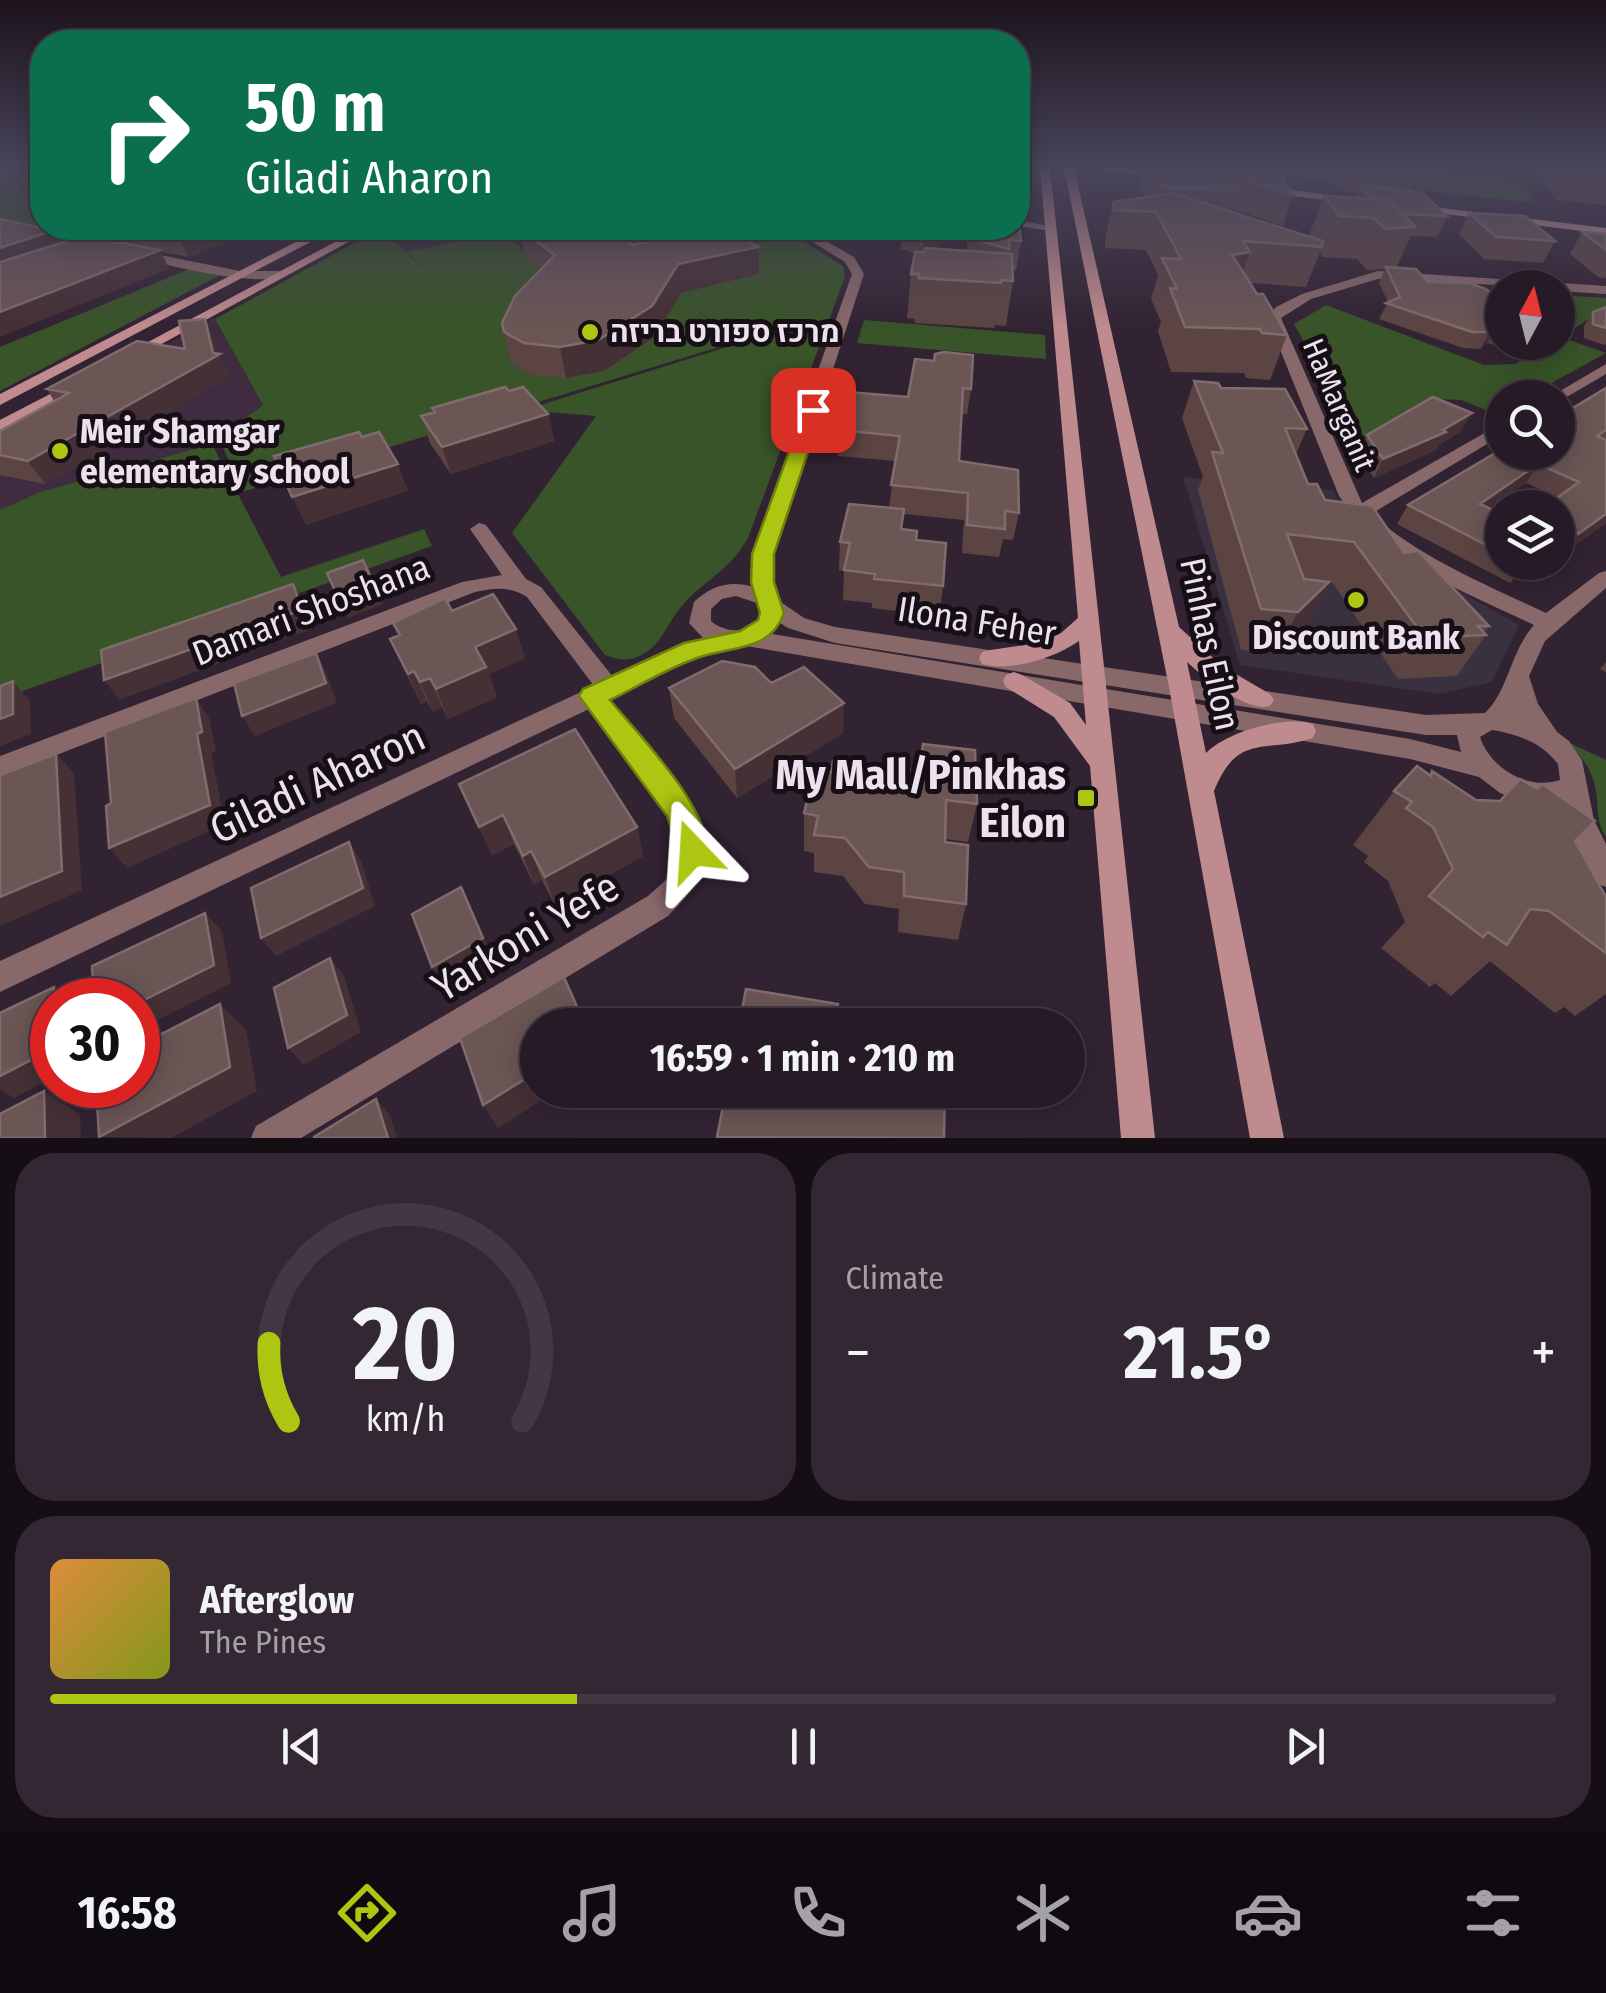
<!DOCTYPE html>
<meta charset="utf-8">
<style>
body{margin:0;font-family:"Fira Sans Condensed",Heebo,sans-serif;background:#322732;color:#f1f3f6;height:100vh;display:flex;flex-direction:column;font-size:38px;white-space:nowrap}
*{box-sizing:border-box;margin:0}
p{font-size:32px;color:#a4a1a7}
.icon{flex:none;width:55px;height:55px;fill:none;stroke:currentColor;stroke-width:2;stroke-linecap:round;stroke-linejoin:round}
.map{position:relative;height:1138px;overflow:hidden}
.drawer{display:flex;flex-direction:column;gap:15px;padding:15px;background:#150e15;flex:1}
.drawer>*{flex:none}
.top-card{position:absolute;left:30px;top:30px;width:1000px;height:210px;border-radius:40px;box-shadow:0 5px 25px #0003,0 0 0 2px #423843;background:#0b6e4f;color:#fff;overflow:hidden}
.needle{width:65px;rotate:7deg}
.tools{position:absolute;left:1485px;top:270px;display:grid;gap:20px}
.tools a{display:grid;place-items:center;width:90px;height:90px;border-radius:50%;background:#261a26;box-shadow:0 5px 25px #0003,0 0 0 2px #423843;font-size:50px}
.speed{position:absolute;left:30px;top:978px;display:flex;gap:20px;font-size:50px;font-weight:700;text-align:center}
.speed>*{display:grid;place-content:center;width:130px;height:130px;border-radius:50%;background:#261a26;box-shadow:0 5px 25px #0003,0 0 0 2px #423843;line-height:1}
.speed .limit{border:15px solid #d22;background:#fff;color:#111}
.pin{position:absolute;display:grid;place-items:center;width:85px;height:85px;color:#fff;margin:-42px;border-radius:20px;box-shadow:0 5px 15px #0006}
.me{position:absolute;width:110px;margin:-55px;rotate:340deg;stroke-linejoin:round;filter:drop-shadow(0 0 8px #0008)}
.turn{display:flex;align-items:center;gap:35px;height:210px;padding:0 50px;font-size:45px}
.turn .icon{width:130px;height:130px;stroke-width:2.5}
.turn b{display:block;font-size:70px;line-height:85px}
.big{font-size:75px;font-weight:700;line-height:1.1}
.drawer .tile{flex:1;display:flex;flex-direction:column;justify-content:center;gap:15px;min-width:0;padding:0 35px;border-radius:40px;background:#322732}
.drawer .dial{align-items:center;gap:0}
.dial svg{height:260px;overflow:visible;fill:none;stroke:#423843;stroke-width:7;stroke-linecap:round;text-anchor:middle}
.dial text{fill:#f1f3f6;stroke:none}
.song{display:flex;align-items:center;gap:30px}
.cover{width:120px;height:120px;border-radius:15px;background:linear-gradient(135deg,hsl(30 70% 55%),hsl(70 70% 35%))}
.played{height:10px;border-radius:5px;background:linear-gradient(90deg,#acc612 35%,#423843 35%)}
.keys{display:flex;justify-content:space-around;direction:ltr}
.heat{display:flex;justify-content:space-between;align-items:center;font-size:55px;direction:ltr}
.drawer .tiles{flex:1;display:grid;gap:15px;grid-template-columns:1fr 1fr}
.tile:last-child{grid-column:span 2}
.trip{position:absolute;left:520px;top:1008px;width:565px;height:100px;border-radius:50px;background:#261a26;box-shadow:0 5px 25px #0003,0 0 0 2px #423843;font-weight:700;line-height:100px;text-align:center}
.tabs{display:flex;height:160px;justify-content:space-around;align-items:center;background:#0f0a0f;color:#a4a1a7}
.tabs .icon{width:70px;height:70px}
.tabs .active{color:#acc612}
.tabs b{font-size:45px;color:#f1f3f6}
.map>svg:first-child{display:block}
.commercial{fill:#393040}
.built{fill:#402c40}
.green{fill:#385428}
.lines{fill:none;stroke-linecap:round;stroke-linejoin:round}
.street{fill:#89686a;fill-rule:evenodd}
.secondary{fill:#c08b8e;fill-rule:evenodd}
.wall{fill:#5c4443;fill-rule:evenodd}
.shaded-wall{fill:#453035}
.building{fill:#6b5555;stroke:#806b6d;stroke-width:2.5}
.route{fill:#acc612;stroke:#70810c;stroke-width:2.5}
.poi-dot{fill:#acc612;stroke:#160f16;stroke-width:4}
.labels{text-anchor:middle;stroke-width:10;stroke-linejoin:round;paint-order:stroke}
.far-poi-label{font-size:30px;font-weight:bold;fill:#ece1ec;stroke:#160f16;text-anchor:start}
.far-street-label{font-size:30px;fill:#ece1ec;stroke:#160f16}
.poi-label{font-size:35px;font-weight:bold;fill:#ece1ec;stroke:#160f16;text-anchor:start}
.street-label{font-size:35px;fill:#ece1ec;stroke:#160f16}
.near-poi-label{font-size:42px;font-weight:bold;fill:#ece1ec;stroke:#160f16;text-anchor:end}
.near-street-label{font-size:42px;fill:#ece1ec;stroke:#160f16}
</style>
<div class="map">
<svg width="1606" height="1138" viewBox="0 0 1606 1138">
<rect width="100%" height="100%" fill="#322333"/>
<path class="commercial" d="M1183,477L1333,490L1348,520L1385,549L1519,625L1492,682L1439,694L1240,665Z"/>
<path class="built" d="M382,228H587L596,234L427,273Z
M214,318L263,405L212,444L40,492L0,510V438Z"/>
<path class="green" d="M34,168H42V228H53L45,230L0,220V178Z
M1400,171L1579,182L1606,188L1524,182L1535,203L1419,190Z
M382,228L427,273L408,252L499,232L522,249L511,253L596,234L652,238L648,245L717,228H782L843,266L845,277L748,538C727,575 700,581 678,611C666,626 661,645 643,654C631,662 618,660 605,655L512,533L596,416L524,410L743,342L690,305L739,341L242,492L219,438L263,405L215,319Z
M192,268L222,274L0,391V347Z
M1558,295L1606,298V308L1561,337L1606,353L1526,397L1502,398V410L1496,414L1461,400L1439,399L1359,440L1294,324L1326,305L1484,365L1515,364L1558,342Z
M864,320L1045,335L1046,359L857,343Z
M212,444L281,577L424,529L432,546L0,699V510L40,492Z
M1568,742L1606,760V837C1595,820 1599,804 1595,786C1591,768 1580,755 1568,742Z"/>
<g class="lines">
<path class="street" d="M1018,220L1057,228L1051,231L1018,226Z
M134,228H149L88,251L78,249Z
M790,228H803L819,237L848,228H863L828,242L854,257L864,274L773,554V582L778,600L804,618L835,627L1426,715L1485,713C1509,690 1510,652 1534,625C1463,591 1384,562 1339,496L1267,317L1276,307L1302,294L1378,271L1606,286V294L1558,291V288L1378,279L1311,299L1281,318L1362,503L1502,423V435L1371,514C1422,559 1485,584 1546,613L1599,573L1606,571V588L1545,641L1529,676L1538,704L1557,732L1569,741L1582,760L1594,820L1606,844V887L1596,883L1551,839L1547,831L1551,823L1560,819L1568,822L1564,802L1542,806L1526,803L1500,793L1479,777L1410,759L746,646L698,656L608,699C636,736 711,809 705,857C702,882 685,899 668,916L301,1138H251L256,1126L648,896C659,886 673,876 677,861C687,819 613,742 589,709L0,992V961L594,686L527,597C510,586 494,588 475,592L0,777V756L462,582L502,575L470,529L479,523L486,525L526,579L541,587L613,677L685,643L704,639L689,623L694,602C712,585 730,580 754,587L753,554L852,274L845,262ZM736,596L757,603C771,634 728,637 711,621V609L722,599ZM780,623L788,628L835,643L1426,735H1457L1461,752L1410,739L772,634ZM1492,730C1518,734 1542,743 1558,764L1560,780C1528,791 1490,768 1480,737Z
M140,251L240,271H279L285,275C260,289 167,265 136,257L134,255Z
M1606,364V374L1560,401L1558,402V398H1548Z"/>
<path class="secondary" d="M1040,168H1050L1155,1138H1121L1090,766L1054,717L1006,687L1003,681L1006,675L1014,672L1022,675L1070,703L1086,725L1079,641C1055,658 1011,672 982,664L979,658L982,652L990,650L1040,643L1061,633L1078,618Z
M1064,168H1074L1179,627L1222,666L1270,694L1274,700L1270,706C1248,713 1203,677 1187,662L1206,753C1226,732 1284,715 1313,724L1316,731L1313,738C1264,754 1238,732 1214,791L1284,1138H1250L1169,687Z
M1092,168H1123L1174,177L1169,180Z
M1193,168H1222L1247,174L1242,177Z
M1267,187L1347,197L1352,200L1347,203L1263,192Z
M1416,205L1606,228V234L1412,210V206Z
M323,228H337L0,405V394Z
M361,228H374L134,359L122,356Z
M77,380L82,382V388L0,432V420Z"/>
</g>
<path class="wall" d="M0,168H42V185L0,177Z
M1144,168H1177L1199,176L1228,168H1420L1411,189L1402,188L1401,190L1447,216L1437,237L1411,236L1396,268L1428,282L1502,297V342H1515L1508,349L1487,343L1480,349L1463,348L1379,319L1388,302L1379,283L1385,269L1367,270L1357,259L1323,257L1320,252L1306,287L1250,283L1287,335L1270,380L1246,378L1244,373L1171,372L1158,331L1161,322L1151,299L1158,275L1146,250L1105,248V240L1113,202L1145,197L1139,186ZM1283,174L1329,180L1339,191L1356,193L1354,198L1324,196L1309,236L1232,212L1233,209L1283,226L1293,195L1283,182L1285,176Z
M1538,168H1606V205L1555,200Z
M1469,213L1555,241L1543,263L1484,259L1459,234Z
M55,228H262L189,257L161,252L169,269L62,242L81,236L57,232ZM113,231L118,242L94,238Z
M903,228H1018L1021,241L1016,270H1013V281L1006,326L995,325L994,328L915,323V319L907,318L911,274L915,253L901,249ZM965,230L968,251L933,249Z
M520,229L633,245L759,274L681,293L656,336L604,371L566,378L531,375L511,363L502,323L542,269L525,256Z
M1582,232L1606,234V278L1598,277L1570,254Z
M1606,307V344L1604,345L1584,338V326L1593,312Z
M215,340L218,354L230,376L45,484L0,475V431L54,401L47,389Z
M915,359L971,389L967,414H962L959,461L1019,513L1013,540L1003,539L999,557L962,553L964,520L904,514L902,529L916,540L943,586L939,616L872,608V603L843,600L844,571L839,570L840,542L889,508L895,461L838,456L839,430L908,397Z
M1194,381L1221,388L1307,429L1296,454L1308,484L1325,500L1404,553L1489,626L1484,633L1486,635L1457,676L1398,679L1332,582H1329L1307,623L1277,653L1241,650L1198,490L1203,477L1182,418Z
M1606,388V523L1564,553L1558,550V497L1526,483L1489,508L1502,514V562H1537L1510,583L1397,524L1408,505Z
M509,391L548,414L554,441L451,474L430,443L421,416L433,412L432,408Z
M1461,431L1439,445L1436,450L1374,478L1358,453L1367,435Z
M452,611L525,658L489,674L497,697L448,719L442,707L433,712L427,701L421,704L390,639L399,636L393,623Z
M1606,662V672L1600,669Z
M771,683L843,733L737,798L674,718L669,688Z
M1432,771L1476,800L1575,841L1606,897V994L1575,1016L1564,1007L1555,1013L1491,962H1489L1451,996L1435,983L1430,987L1381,948L1405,922L1388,881L1364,862L1368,856L1353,845L1394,791L1429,775Z
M831,772L977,804L968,842L945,839L966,904L958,940L898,932L899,909L865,904L843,876L814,872V853L804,851V813Z
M459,784L637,827L643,856L555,905L542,880L534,884L514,844L492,855Z"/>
<path class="shaded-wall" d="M86,228H111L113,231L92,238Z
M215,228H262L189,257L181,241Z
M925,228H966L965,230L922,255Z
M55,230L65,248L0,271V248Z
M758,247L759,274L681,293L656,336L604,371L566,378L560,347L678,264Z
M160,250L169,269L0,337V312Z
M1250,252L1236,292L1232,255Z
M205,319L215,340L219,355L230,376L45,484L28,461L213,353Z
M1497,326L1487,343L1480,349L1490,332Z
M1472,413L1461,431L1439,445L1436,450L1374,478L1383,459L1443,430Z
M548,414L554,441L451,474L442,447Z
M398,464L408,491L306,525L292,497Z
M1538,464L1526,483L1469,522L1480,504Z
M1606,514V523L1564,553L1578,534Z
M1569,530L1558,546V539Z
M1525,562H1537L1510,583L1523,564Z
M1329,582L1307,623L1277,653L1298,612Z
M293,584L303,603L312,629L119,700L104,680Z
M374,584L383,604L347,618L338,598Z
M516,629L525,658L489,674L497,697L448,719L436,689L475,647Z
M316,653L326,672L337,703L255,736L242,716Z
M414,671L427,701L421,704L408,674Z
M430,678L442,707L433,712L420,682Z
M13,681L30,701L31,734L0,746V719Z
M196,698L209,718L216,751L211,753L225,824L127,868L109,848L197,734Z
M844,703L843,733L737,798L735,769Z
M56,754L74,773L82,890L0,926V897Z
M503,815L514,844L492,855L479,827Z
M637,827L643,856L555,905L545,877Z
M349,842L361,861L375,906L276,956L261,938Z
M531,851L542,880L534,884L523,856Z
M461,887L492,956L443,984L432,967Z
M205,913L222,931L231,983L138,1030V1003Z
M330,958L344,976L361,1032L304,1065L288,1048Z
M54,987L70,1000H54Z
M220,1004L246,1030L257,1091L171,1138L99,1137Z
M52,1049V1078L14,1098L0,1089V1076Z
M538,1071V1090H558L498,1128L483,1105Z
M44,1091L80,1114L81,1138H45Z
M376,1099L390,1115L397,1138H388Z"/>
<path class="building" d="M1153,168H1177L1199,176L1228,168H1278L1285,176L1281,178L1293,195L1228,175L1239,190L1164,188Z
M1376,168H1405L1409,172Z
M1563,168H1606V180L1568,176Z
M1359,185L1421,192L1447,216L1402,214L1389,200L1372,199Z
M1172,193L1323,241L1322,247L1243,241L1250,252L1232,255L1257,294H1263L1287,335L1262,333L1260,329L1185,327L1170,288L1177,289L1162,258L1181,259L1156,212L1114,210L1113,202Z
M1324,196L1389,200L1415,227L1385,229L1374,218L1339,216Z
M1469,213L1525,216L1555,241L1496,237Z
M1018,215L1021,241L1009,240V249L973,239L972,228H1018Z
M0,219L42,228L55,230L0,248Z
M111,228H215L181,241Z
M527,228H605L633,245L704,228H722L758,247L678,264L652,306L598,340L560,347L524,343L504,332L502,323L515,296L555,255L520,229Z
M1582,232L1606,234V250Z
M83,236L160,250L0,312V262Z
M925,248L1012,254L1013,281L1001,280V283L919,278V274H911L915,252H924Z
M1386,267L1416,269L1428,282L1469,283L1486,289L1496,297H1502V328L1497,326L1490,332H1472L1386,303L1400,297Z
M1606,307V328L1593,324V312Z
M205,319L213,353L220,354L28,461L0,455V431L69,393L47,389L137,341L185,349L179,321Z
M944,352L973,355L971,389L963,388L959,461L1018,470L1019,513L1005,511V529L967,525L968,493L891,485L900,436L839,430L849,392L908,397L915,359L934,361L935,354Z
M1194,381L1218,383L1221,388L1285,389L1307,429L1285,428L1308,484H1317L1325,500L1372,506L1404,553L1418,551L1489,626H1478L1486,635L1425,638L1354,542L1287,534L1304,579L1329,582L1298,612L1261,609L1212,452L1223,453Z
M505,387L509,391L523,387L548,414L442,447L421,416L435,412L432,408Z
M1606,388V430L1597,436L1606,440V514L1578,534L1569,530L1558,539V508H1543L1579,482L1538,464L1480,504L1502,514V553L1408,505L1502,449V452H1558V417Z
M1433,397L1472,413L1443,430L1446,432L1383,459L1367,435Z
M359,432L362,437L379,432L398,464L292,497L274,456Z
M849,504L904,509L901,529L917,531L916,540L946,543L943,586L874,579L875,574L844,570L850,543L840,542Z
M363,560L374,584L338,598L327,573Z
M293,584L302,610L104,680L101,650Z
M493,594L516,629L475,647L486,667L436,689L430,678L420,682L414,671L408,674L390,639L400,635L393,623L445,598L452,611Z
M316,653L326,683L242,716L234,683Z
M722,661L755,667L771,683L804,667L844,703L735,769L669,688Z
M13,681V714L0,719V686Z
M196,698L202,732L197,734L210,805L109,848L106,806L111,803L105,732Z
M575,729L637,827L545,877L531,851L523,856L503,815L479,827L459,784Z
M923,744L975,750L977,804L946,800L945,842L968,845L966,904L904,896V872L869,867L845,838L814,835L818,816L804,813L814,770L831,772L833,761L919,771Z
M56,754L62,871L0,897V775Z
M1417,766L1431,776L1432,771L1476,800L1500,801L1520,779L1537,789L1542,784L1595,821L1575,841L1606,897V953L1549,911L1530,909L1507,945L1488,932L1483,937L1429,896L1453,869L1433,827L1406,808L1412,802L1394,791Z
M349,842L363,888L261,938L251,888Z
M461,887L483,938L432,967L412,914Z
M205,913L214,965L138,1003V1000H94L92,966Z
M330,958L347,1015L288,1048L274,988Z
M564,977L585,1025H538V1071L483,1105L460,1038Z
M54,987L52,1049L0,1076V1013Z
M746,989L838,1004L837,1010L933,1025H739Z
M220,1004L230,1067L99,1137L96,1085H138V1046Z
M726,1090H945L944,1138L717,1137Z
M44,1091L45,1138H0V1114Z
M376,1099L388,1138H314V1137Z"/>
<linearGradient id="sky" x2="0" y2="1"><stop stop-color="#1c131c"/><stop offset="0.51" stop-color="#49455b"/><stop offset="1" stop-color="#49455b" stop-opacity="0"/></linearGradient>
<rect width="1606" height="328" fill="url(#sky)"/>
<path class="route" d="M813,404L822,410L774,554V582L784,613C771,652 730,646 697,658C668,668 639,686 610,700C636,732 723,820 704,861L693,865L682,861L667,816L579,696L583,689L684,643L740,631L758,620L760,613L751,582L752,554L804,410Z"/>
<g class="poi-dot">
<circle cx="590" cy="332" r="10"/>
<circle cx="60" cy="451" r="10"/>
<circle cx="1356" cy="600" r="10"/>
<rect x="1076" y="788" width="20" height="20" rx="5"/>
</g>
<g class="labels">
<g class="far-poi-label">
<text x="610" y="342">מרכז ספורט בריזה</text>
</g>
<g class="far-street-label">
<text transform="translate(1339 405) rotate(67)" y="10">HaMarganit</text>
</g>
<g class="poi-label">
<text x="80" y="443">Meir Shamgar<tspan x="80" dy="40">elementary school</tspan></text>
<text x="1356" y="649" text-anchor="middle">Discount Bank</text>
</g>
<g class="street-label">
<text transform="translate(311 610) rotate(-21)" y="12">Damari Shoshana</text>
<text transform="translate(977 621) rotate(9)" y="12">Ilona Feher</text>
<text transform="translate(1210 644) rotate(78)" y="12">Pinhas Eilon</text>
</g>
<g class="near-poi-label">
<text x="1066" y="789">My Mall/Pinkhas<tspan x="1066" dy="48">Eilon</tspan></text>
</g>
<g class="near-street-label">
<text transform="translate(317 782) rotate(-25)" y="15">Giladi Aharon</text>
<text transform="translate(525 936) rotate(-31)" y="15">Yarkoni Yefe</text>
</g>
</g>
</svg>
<div class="tools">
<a><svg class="needle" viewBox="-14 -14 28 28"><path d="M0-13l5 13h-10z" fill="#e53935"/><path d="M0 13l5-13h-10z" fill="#a4a1a7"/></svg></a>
<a><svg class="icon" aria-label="search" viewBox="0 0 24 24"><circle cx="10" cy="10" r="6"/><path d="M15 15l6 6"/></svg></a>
<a><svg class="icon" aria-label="layers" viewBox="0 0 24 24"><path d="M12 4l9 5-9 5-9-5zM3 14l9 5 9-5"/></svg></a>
</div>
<div class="speed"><div class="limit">30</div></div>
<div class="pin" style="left:813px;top:410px;background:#d93025"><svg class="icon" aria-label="arrive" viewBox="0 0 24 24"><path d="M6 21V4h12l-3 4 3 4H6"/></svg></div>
<svg class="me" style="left:693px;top:851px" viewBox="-20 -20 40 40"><path d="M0-17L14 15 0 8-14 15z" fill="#acc612" stroke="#fff" stroke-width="4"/></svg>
<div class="trip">16:59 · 1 min · 210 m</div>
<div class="top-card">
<div class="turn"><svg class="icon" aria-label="right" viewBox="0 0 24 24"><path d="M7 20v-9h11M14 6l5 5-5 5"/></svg><div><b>50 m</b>Giladi Aharon</div></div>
</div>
</div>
<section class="drawer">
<div class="tiles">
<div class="tile dial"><svg viewBox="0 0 100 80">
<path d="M14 69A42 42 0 1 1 86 69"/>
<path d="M14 69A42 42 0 0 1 8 45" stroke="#acc612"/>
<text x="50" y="56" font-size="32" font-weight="700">20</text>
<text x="50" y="72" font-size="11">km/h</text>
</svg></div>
<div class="tile"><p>Climate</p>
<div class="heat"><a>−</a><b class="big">21.5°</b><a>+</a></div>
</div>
<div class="tile">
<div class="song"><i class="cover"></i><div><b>Afterglow</b><p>The Pines</p></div></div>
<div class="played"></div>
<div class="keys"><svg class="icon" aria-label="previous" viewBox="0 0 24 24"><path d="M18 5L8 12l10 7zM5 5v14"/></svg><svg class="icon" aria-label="pause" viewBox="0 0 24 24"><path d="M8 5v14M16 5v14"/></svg><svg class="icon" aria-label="next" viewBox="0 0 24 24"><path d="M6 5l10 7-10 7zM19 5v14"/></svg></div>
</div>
</div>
</section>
<nav class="tabs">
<b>16:58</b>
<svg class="icon active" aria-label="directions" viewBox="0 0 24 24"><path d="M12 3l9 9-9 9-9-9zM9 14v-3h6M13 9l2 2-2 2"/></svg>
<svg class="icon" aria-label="music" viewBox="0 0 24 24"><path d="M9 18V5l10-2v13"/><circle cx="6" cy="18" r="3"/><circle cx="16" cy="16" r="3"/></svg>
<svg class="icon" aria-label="phone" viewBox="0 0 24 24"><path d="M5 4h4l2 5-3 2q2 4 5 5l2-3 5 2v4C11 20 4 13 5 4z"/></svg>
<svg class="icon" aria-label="climate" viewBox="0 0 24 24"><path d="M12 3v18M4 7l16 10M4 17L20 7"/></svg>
<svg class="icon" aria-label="car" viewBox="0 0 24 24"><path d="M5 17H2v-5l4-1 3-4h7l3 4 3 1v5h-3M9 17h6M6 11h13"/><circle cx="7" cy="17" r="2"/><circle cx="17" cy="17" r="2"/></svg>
<svg class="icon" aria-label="filters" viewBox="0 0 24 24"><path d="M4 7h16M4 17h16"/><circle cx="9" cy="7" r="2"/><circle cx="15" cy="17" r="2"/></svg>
</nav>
